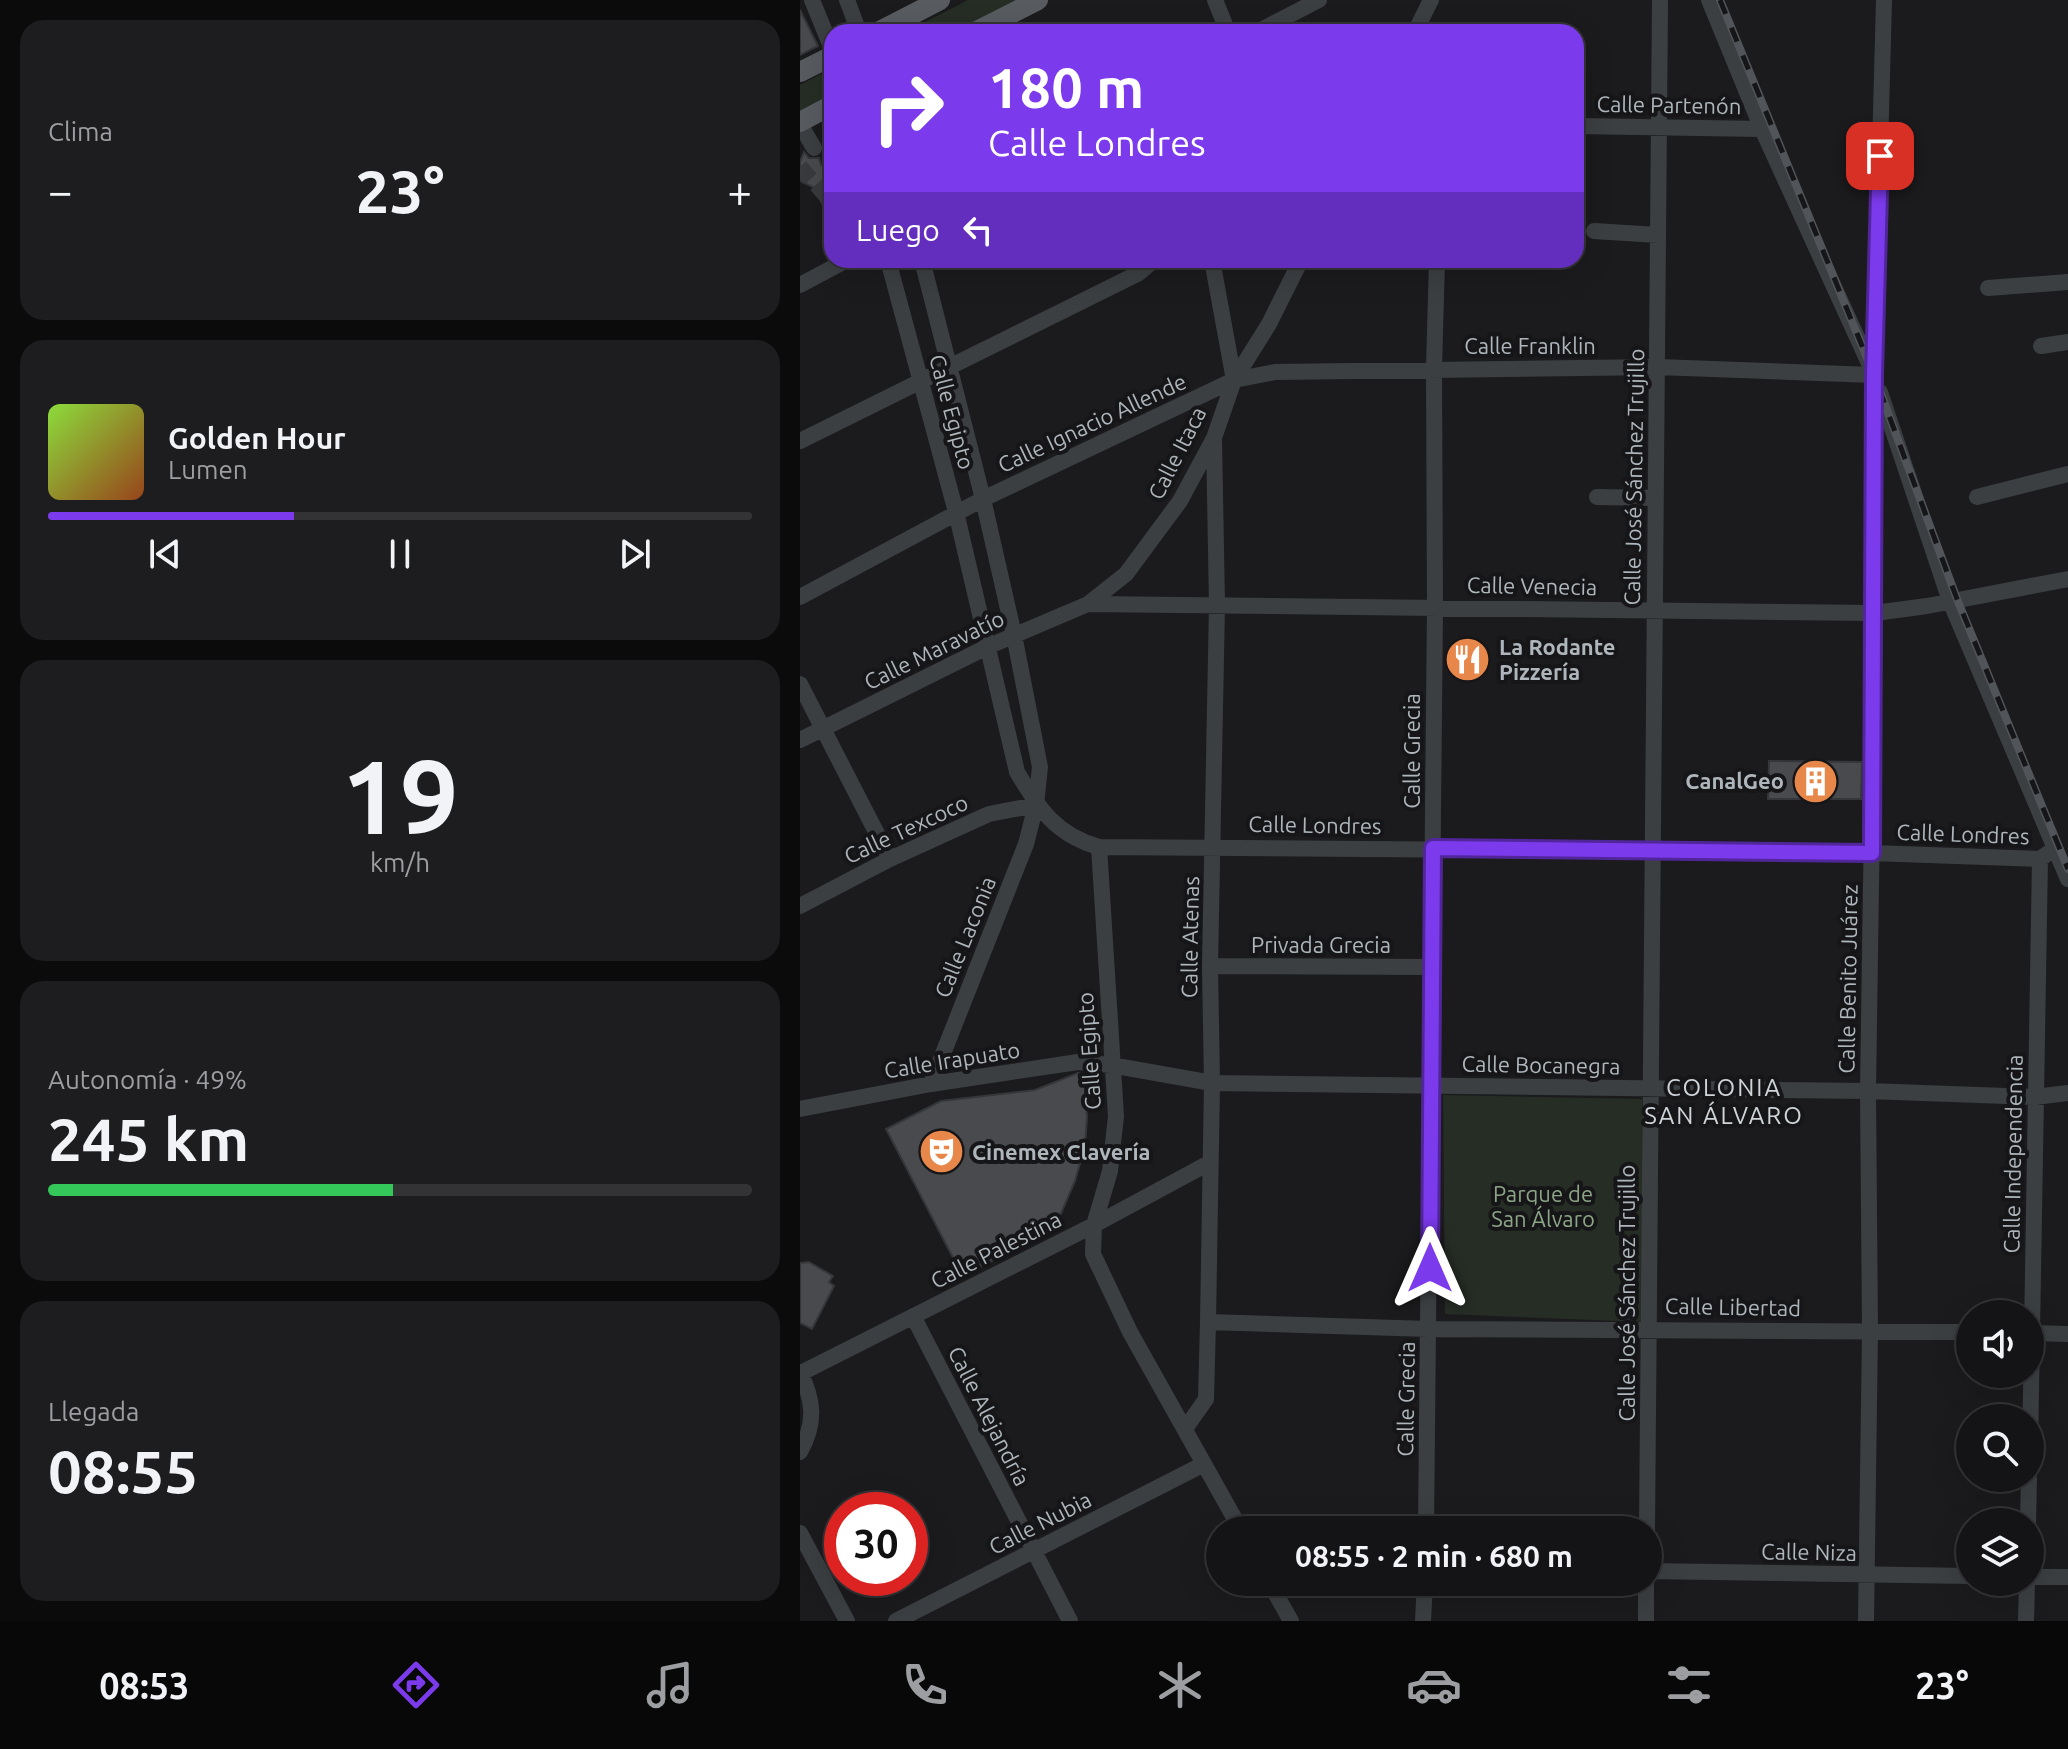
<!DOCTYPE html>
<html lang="es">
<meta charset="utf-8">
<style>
body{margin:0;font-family:Ubuntu,sans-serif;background:#1d1d1f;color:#f1f3f6;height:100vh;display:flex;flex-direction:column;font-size:30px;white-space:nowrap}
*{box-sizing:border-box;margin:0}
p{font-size:26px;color:#9d9ea1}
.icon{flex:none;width:44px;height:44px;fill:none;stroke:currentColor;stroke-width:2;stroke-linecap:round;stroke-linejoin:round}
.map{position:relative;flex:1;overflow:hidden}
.side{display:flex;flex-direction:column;gap:20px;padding:20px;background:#0b0b0c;width:800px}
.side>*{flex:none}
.hud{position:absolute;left:24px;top:24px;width:760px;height:244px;border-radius:24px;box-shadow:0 8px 32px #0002,0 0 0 2px #333335;background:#7c3aed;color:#fff;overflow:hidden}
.controls{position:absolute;left:1156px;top:1300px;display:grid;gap:16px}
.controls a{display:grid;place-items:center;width:88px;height:88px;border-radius:50%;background:#141416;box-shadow:0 8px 32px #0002,0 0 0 2px #333335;font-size:40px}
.speed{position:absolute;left:24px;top:1492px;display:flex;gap:16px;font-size:40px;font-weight:700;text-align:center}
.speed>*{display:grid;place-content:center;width:104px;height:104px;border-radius:50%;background:#141416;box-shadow:0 8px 32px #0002,0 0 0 2px #333335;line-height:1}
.speed .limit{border:12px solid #d22;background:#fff;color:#111}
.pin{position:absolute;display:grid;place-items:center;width:68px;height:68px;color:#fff;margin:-34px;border-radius:16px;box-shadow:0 4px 12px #0006}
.me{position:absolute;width:88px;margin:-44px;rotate:0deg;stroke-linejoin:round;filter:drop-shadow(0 0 6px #0008)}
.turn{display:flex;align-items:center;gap:28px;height:168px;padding:0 32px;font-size:36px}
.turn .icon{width:104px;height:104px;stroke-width:2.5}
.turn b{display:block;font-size:56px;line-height:68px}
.then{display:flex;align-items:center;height:76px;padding:0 32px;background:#0003;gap:16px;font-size:30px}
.big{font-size:60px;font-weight:600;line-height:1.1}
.side .card{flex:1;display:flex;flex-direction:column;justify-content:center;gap:12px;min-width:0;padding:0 28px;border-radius:24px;background:#1d1d1f}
.side .dial{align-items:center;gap:0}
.dial b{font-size:104px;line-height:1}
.song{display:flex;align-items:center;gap:24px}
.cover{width:96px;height:96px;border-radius:12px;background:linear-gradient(135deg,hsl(90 70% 55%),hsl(20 70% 35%))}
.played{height:8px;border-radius:4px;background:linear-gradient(90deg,#7c3aed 35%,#333335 35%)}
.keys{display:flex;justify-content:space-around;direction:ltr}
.heat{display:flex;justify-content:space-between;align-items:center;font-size:44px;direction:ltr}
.charge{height:12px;border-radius:6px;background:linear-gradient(90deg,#34c759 49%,#333335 0)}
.trip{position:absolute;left:406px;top:1516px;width:456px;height:80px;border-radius:40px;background:#141416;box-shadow:0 8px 32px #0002,0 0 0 2px #333335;font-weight:600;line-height:80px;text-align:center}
.dock{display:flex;height:128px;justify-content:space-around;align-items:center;background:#080809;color:#9d9ea1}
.dock .icon{width:56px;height:56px}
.dock .selected{color:#7c3aed}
.dock b{font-size:36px;color:#f1f3f6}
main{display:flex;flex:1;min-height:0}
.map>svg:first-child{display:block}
.green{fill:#262d25}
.building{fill:#484a4d;stroke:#353639;stroke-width:2}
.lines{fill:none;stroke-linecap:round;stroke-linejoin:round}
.minor-tunnel{stroke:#383a3d;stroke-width:16;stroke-dasharray:16 8;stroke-linecap:butt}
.minor{stroke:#3c3f42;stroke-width:16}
.major{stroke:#585c61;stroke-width:20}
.rail-casing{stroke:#515559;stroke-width:8}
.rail{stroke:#161618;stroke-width:5;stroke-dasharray:15;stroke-linecap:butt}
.route-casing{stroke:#51269a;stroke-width:20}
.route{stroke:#7c3aed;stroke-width:14}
.labels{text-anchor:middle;stroke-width:8;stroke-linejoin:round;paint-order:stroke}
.street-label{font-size:22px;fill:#aeb6bb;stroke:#161618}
.poi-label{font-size:22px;font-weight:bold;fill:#aeb6bb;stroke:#161618;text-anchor:start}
.park-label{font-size:22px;fill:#8da587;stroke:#161618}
.neighbourhood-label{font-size:24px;letter-spacing:2px;fill:#cfd4d8;stroke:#161618}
</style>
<main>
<section class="side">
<div class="card"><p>Clima</p>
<div class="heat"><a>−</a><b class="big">23°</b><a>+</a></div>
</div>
<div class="card">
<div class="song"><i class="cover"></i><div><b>Golden Hour</b><p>Lumen</p></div></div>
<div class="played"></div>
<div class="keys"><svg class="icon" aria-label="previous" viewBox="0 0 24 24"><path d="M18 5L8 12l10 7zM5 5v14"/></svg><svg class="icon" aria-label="pause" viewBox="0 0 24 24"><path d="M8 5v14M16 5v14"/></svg><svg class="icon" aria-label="next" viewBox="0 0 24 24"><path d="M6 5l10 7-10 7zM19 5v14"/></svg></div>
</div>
<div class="card dial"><b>19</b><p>km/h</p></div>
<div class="card"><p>Autonomía · 49%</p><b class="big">245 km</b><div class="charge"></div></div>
<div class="card"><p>Llegada</p><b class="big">08:55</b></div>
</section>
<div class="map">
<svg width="1268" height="1621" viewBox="0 0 1268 1621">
<rect width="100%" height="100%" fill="#1b1b1d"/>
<path class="green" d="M168,0H219L157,32H106Z
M21,74L32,97L0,113V85Z
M643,1095L842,1099L843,1322L645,1314Z"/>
<path class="building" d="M0,10L18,46L0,55Z
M4,152L9,158H19L21,165L32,173V221L13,187L0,181V162Z
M969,761L1062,762L1061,799H968Z
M278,1073L284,1074L287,1117L285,1146L275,1181L256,1225L163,1277L86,1129L141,1101L235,1090Z
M9,1262L33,1276L29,1282L34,1286L12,1329L0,1323V1263Z"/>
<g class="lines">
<path class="minor-tunnel" d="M0,167L32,202"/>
<path class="minor" d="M12,0L32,49
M47,0L59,32
M415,0L428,32
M909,0L962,129L1072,370
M457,32L519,0
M615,32L631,0
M0,124L14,148
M776,126L962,129
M30,159H32
M794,231L858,235
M88,260L156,512L217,772C239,809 256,835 299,847L1072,853L1240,859L1254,849
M122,260L183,499L214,635L240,767L236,805L226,844L131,1084
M412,260L434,380
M0,285L47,260
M1188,288L1268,282
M1241,346L1268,342
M1080,392L1150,601L1268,879
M0,441L339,273L354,260
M797,497L855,498
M1177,497L1268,474
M0,597L183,499L434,380L475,372L858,367L1074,375
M288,604L1075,613L1127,606L1268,579
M0,684L90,859
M0,740L187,647L288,604L326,574L380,501L414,438L434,380L469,324L501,260
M299,847L316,1116L310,1171L294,1225L293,1254L330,1332L441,1530
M0,906L90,859L189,814L236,805
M410,966L632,967
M0,1109L131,1084L278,1062L311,1065L412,1083L1068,1091L1235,1097L1268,1093
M113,1316L270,1621
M408,1322L629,1329L1170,1332
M1230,1333L1268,1334
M0,1372C14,1401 16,1423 0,1452
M1,1373L294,1225L409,1163
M385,1429L406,1399L408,1322L412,1083L410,966L417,605L414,438
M1230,1450L1240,859
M1228,1522L1229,1478
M626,1530L635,607L634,368L637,260
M847,1530L860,0
M0,1533L47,1621
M848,1571L1170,1576
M1230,1577H1268
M469,1582L491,1621
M96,1621L404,1464
M623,1621L625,1582
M846,1621V1582
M1066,1621L1070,1331L1068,1091L1075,613L1074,375L1084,0
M1226,1621L1227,1582"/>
<path class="major" d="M78,32L140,0
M175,32L238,0
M0,72L32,56
M0,122L32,105"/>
<defs>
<path id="rail" d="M920,0L1074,375L1157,599L1268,869"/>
</defs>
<use href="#rail" class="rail-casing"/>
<use href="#rail" class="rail"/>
</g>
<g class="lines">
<defs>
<path id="route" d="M630,1268L633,848L1072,853L1074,375L1080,156"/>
</defs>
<use href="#route" class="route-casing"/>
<use href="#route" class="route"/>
</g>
<defs>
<symbol id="restaurant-disc" viewBox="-11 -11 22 22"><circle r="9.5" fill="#e78749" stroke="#161618"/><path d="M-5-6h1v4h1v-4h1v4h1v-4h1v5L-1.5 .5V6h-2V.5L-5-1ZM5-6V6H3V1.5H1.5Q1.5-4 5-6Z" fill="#fff"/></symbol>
<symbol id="building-disc" viewBox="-11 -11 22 22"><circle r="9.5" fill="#e78749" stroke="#161618"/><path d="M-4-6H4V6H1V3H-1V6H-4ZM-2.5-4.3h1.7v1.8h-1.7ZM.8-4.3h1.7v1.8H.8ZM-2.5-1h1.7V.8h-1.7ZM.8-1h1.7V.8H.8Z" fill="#fff"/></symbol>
<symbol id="theatre-disc" viewBox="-11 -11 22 22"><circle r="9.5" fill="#e78749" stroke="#161618"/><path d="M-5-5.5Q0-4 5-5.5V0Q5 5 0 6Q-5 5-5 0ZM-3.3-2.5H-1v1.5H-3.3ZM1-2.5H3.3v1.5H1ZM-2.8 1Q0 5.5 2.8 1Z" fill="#fff"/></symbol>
</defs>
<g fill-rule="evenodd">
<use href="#restaurant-disc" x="642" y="634" width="51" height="51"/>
<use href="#building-disc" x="990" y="756" width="51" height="51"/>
<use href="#theatre-disc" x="116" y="1126" width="51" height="51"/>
</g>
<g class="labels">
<g class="street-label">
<text transform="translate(869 105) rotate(1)" y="8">Calle Partenón</text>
<text x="730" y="354">Calle Franklin</text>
<text transform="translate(152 412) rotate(75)" y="8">Calle Egipto</text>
<text transform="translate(292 423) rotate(-25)" y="8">Calle Ignacio Allende</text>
<text transform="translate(377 453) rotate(-63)" y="8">Calle Itaca</text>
<text transform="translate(834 477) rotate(-89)" y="8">Calle José Sánchez Trujillo</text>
<text transform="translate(732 586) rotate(1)" y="8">Calle Venecia</text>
<text transform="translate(134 650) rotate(-26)" y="8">Calle Maravatío</text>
<text transform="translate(612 751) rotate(-90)" y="8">Calle Grecia</text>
<text transform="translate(515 825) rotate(1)" y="8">Calle Londres</text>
<text transform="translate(106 829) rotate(-25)" y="8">Calle Texcoco</text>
<text transform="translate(1163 834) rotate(2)" y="8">Calle Londres</text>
<text transform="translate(165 937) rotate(-68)" y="8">Calle Laconia</text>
<text transform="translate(390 937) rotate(-89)" y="8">Calle Atenas</text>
<text x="521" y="953">Privada Grecia</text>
<text transform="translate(1048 979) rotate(-89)" y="8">Calle Benito Juárez</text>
<text transform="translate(289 1051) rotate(-94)" y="8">Calle Egipto</text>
<text transform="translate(152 1060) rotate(-9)" y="8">Calle Irapuato</text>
<text transform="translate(741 1065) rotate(1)" y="8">Calle Bocanegra</text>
<text transform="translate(1213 1154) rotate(-89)" y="8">Calle Independencia</text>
<text transform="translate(196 1250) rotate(-27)" y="8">Calle Palestina</text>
<text transform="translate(827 1293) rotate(-90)" y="8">Calle José Sánchez Trujillo</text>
<text transform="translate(933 1307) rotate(1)" y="8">Calle Libertad</text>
<text transform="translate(606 1399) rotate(-89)" y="8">Calle Grecia</text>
<text transform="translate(189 1416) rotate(63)" y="8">Calle Alejandría</text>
<text transform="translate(240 1523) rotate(-27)" y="8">Calle Nubia</text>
<text transform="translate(1009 1552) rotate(1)" y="8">Calle Niza</text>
</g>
<g class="poi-label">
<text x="699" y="655">La Rodante<tspan x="699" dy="25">Pizzería</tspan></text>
<text x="984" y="789" text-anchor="end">CanalGeo</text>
<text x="172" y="1160">Cinemex Clavería</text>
</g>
<g class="park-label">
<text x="743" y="1202">Parque de<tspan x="743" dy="25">San Álvaro</tspan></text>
</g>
<g class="neighbourhood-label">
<text x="924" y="1096">COLONIA<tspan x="924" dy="28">SAN ÁLVARO</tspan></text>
</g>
</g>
</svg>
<div class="controls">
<a><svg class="icon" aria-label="sound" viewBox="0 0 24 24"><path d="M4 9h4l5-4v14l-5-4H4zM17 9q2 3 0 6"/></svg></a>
<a><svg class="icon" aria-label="search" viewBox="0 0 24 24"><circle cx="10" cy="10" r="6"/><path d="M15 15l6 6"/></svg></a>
<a><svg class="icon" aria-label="layers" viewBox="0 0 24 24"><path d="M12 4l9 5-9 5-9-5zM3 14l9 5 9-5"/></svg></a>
</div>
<div class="speed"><div class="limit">30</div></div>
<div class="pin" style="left:1080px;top:156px;background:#d93025"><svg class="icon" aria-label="arrive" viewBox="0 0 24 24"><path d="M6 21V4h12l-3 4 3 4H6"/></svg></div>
<svg class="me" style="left:630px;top:1268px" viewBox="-20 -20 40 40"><path d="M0-17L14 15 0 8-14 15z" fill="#7c3aed" stroke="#fff" stroke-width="4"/></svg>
<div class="trip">08:55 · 2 min · 680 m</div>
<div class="hud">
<div class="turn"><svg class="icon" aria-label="right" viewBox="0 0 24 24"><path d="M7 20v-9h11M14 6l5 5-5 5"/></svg><div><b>180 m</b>Calle Londres</div></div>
<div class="then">Luego<svg class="icon" aria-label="left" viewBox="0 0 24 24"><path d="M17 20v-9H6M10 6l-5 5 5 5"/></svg></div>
</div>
</div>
</main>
<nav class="dock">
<b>08:53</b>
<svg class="icon selected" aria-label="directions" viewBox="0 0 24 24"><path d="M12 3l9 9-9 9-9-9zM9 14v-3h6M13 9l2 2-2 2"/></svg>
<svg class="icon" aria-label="music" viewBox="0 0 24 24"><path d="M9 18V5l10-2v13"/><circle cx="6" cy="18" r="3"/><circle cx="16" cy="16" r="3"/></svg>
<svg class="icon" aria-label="phone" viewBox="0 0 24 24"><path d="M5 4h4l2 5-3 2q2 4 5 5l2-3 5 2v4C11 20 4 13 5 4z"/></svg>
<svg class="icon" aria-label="climate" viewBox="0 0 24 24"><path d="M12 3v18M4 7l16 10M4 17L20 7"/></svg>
<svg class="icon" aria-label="car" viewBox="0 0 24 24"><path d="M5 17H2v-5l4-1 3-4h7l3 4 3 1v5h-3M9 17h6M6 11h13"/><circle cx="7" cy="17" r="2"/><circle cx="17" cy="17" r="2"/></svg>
<svg class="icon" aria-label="filters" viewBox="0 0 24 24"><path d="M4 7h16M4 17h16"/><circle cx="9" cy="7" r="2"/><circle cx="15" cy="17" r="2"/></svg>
<b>23°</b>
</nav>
